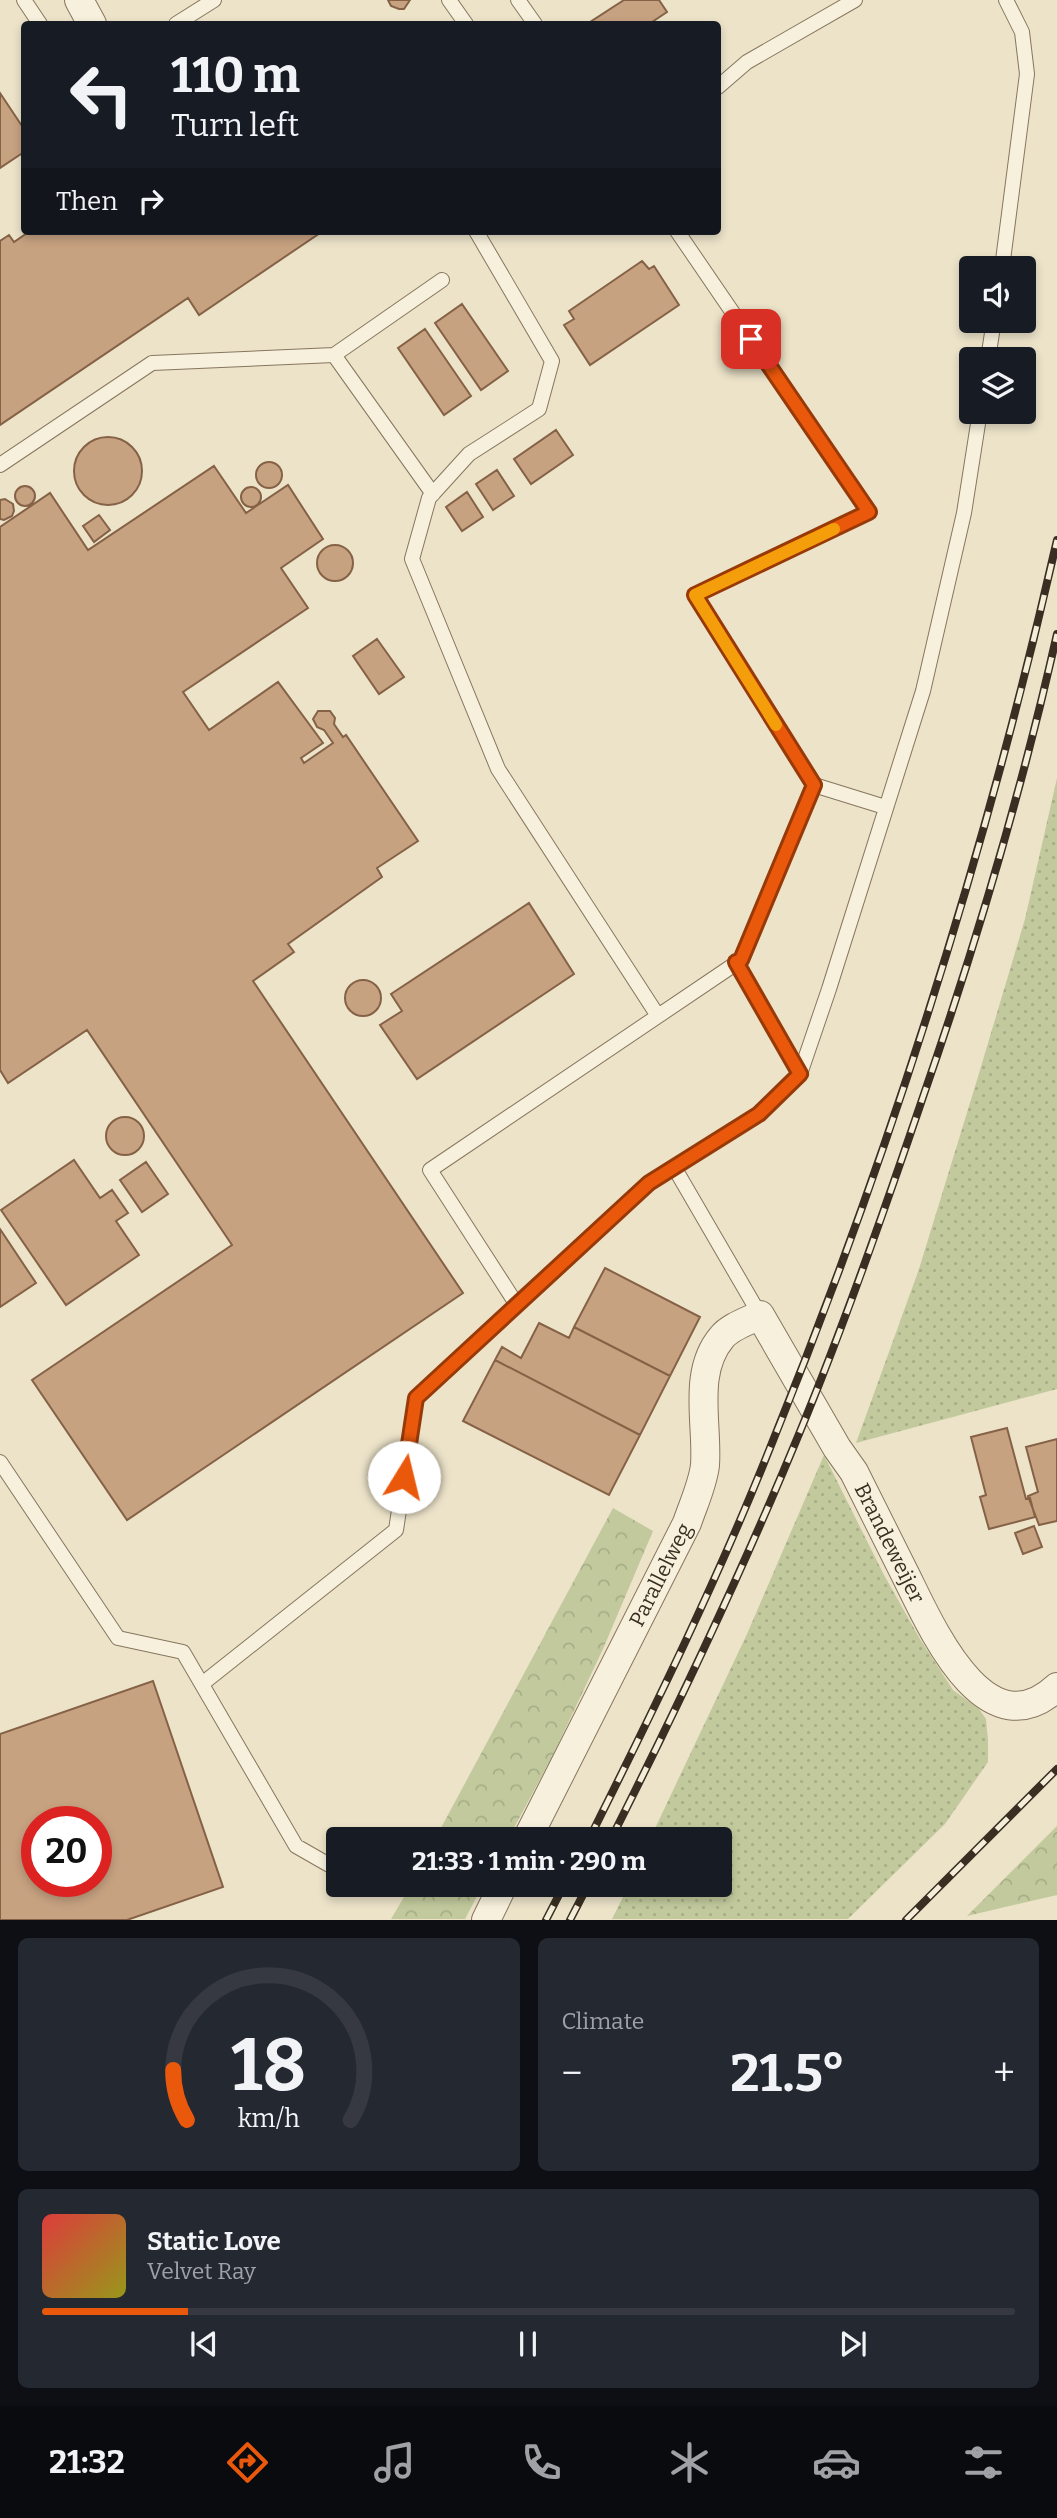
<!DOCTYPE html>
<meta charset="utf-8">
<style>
body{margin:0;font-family:Bitter,serif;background:#242831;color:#f1f3f6;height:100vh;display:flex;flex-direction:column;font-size:26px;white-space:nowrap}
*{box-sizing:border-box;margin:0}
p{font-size:23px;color:#9ea1a6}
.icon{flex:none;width:38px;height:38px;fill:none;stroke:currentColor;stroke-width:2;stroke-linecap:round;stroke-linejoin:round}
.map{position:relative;height:1920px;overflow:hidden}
.panel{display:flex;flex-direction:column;gap:18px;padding:18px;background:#0d0f14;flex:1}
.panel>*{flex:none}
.banner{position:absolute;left:21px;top:21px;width:700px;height:214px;border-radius:7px;box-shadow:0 4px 10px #0003;background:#171b24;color:#f1f3f6;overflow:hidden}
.tools{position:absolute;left:959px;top:256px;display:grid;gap:14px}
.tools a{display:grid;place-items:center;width:77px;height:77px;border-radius:7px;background:#171b24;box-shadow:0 4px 10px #0003;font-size:35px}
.speed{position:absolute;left:21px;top:1806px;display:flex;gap:14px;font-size:35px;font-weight:700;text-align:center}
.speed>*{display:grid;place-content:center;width:91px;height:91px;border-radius:50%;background:#171b24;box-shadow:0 4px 10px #0003;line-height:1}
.speed .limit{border:10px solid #d22;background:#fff;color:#111}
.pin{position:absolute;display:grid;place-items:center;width:60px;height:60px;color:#fff;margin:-30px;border-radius:14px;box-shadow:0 4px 10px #0006}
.me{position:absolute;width:77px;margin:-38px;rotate:9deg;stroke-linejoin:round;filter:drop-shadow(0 0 5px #0008)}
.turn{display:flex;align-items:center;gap:24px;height:147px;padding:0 35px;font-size:32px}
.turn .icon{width:91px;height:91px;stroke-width:2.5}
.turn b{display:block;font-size:49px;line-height:60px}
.then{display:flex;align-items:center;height:66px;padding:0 35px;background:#0003;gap:14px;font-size:26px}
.big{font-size:52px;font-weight:700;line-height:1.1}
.panel .widget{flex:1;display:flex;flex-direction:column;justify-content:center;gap:10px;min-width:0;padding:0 24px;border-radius:10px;background:#242831}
.panel .dial{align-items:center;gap:0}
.dial svg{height:182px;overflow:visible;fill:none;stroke:#363941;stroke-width:7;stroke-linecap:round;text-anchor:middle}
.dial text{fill:#f1f3f6;stroke:none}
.song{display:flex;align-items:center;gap:21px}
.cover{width:84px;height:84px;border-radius:10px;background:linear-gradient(135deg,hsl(0 70% 55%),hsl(60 70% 35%))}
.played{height:7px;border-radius:4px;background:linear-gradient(90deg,#ea580c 15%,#363941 15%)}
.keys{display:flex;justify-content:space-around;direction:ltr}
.heat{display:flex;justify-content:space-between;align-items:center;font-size:38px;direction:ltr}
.panel .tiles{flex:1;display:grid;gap:18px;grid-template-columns:1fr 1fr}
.widget:last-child{grid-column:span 2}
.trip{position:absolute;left:326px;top:1827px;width:406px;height:70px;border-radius:7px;background:#171b24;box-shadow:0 4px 10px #0003;font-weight:700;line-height:70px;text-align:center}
.dock{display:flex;height:112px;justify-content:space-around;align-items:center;background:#090b0e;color:#9ea1a6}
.dock .icon{width:49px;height:49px}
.dock .active{color:#ea580c}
.dock b{font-size:32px;color:#f1f3f6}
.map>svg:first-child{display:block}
.grass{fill:url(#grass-dots)}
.forest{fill:url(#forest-crowns)}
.building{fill:#c7a281;stroke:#856246;stroke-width:2;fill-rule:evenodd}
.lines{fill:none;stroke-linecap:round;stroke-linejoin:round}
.service-casing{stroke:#87765f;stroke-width:16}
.minor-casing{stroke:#87765f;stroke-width:30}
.service{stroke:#f7f0dc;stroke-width:14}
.minor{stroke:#f7f0dc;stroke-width:28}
.rail-casing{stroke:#392e21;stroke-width:8}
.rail{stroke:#f4edd8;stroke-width:5;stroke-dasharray:16;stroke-linecap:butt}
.route-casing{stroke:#983908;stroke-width:18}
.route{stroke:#ea580c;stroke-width:12}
.slow{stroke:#f59e0b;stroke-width:12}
.labels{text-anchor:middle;stroke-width:7;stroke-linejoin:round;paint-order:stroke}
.street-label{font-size:21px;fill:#392e21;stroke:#f4edd8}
</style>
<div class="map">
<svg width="1057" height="1920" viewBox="0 0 1057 1920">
<defs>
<pattern id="grass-dots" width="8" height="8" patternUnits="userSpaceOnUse" patternTransform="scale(1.75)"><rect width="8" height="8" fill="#c2ca9d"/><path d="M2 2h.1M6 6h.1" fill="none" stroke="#a7ae87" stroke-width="1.8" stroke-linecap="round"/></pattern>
<pattern id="forest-crowns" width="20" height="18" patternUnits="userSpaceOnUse" patternTransform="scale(1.75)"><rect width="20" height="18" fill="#c2ca9d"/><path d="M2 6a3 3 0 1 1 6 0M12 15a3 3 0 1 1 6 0" fill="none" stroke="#a7ae87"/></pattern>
</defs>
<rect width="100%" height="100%" fill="#ece3c9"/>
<path class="grass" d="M1057,778V1389L856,1443L919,1269L977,1080L1025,919Z
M824,1455L884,1575L920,1639L953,1690L979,1709L986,1719L988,1740V1762L945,1824L848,1919H612L629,1885H719V1839H650L747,1634Z"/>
<path class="forest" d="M613,1508L653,1531L603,1649L553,1755L508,1839H435Z
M1057,1826V1895L967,1916Z
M411,1885H483L465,1919H391Z"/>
<path class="building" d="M410,0L404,9H399L391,6L388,0Z
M624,0H659L667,12L649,24H587Z
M0,93L24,129V152L0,168Z
M30,231H323L199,315L188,298L0,425V241L9,235L14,242Z
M642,261L649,269L654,266L679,305L590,365L564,325L574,319L569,311Z
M462,304L508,371L481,390L435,323Z
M425,329L471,396L444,415L398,348Z
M556,430L573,455L531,484L514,459Z
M74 471a34 34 0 1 1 68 0a34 34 0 1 1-68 0Z
M256 475a13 13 0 1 1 26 0a13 13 0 1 1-26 0Z
M214,466L246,513L288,485L323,539L281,568L308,608L183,692L209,730L278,682L323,743L301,758L304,763L333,743L324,730L317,727L313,719L318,711H330L335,718L334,724L343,737L346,735L418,841L377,868L382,877L288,944L294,952L253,981L463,1293L127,1520L32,1380L232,1245L87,1030L8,1083L0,1070V527L50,493L88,550Z
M497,470L514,496L493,510L476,484Z
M15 496a10 10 0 1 1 20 0a10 10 0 1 1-20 0Z
M241 497a10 10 0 1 1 20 0a10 10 0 1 1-20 0Z
M467,492L483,517L462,531L446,507Z
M5,499L13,504L14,511L12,516L4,520L0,519V500Z
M99,515L110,530L94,542L83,526Z
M317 563a18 18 0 1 1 36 0a18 18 0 1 1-36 0Z
M377,639L404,677L379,694L353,656Z
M529,903L574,974L417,1079L380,1025L402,1011L391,994Z
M345 998a18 18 0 1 1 36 0a18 18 0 1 1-36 0Z
M106 1136a19 19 0 1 1 38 0a19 19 0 1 1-38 0Z
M74,1160L100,1198L112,1190L128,1213L116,1221L139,1255L66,1305L1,1210Z
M146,1162L168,1194L142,1212L120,1180Z
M0,1229L36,1283L0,1307Z
M605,1268L700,1317L670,1376L574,1327Z
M539,1323L569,1338L574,1327L670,1376L640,1435L495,1360L502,1347L521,1358Z
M495,1360L640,1435L609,1495L463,1421Z
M1007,1428L1026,1499L1030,1498L1035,1517L989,1529L980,1497L986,1495L971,1437Z
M1057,1439V1521L1039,1525L1028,1496L1038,1492L1026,1447Z
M1034,1526L1042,1547L1023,1554L1015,1533Z
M153,1681L223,1887L127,1920H0V1734ZM37,1822H96V1881H37Z"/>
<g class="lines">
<defs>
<path id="service" d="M24,0L40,24
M449,0L466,24
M518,0L535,24
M176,24L214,0
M718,87L747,62L855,0
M476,231L552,361L539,409L469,454L429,498L412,559L498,769L658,1016
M677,231L869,512L695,595L814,785L885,807
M1002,268L1027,74L1022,32L1006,0
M334,355L442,280
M988,359L994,320
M0,465L152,363L334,355L433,494
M736,962L800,1074
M674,1167L760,1315
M517,1305L430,1170L741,960L814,785
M0,1462L118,1638L183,1652L296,1846L338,1870
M202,1684L396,1530L416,1398L649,1183L759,1114L800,1074L829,989L923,691L964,513L980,411
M362,1885H363"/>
<g id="minor">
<path d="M79,0L92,24"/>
<path id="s1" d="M527,1839L687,1523C693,1505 703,1484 705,1465C708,1424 692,1372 722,1337C730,1327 748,1321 760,1315L837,1448L854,1472C871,1506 888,1540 905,1574C930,1624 985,1754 1057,1687"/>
<path d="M486,1920L503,1885"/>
</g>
</defs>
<use href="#service" class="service-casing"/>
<use href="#minor" class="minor-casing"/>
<use href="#service" class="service"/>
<use href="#minor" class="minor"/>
<defs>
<path id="rail" d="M589,1839C653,1711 717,1581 770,1448C891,1151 986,853 1057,540
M611,1839C678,1706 742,1572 799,1434C845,1323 885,1209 924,1094C976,944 1022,790 1057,634
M546,1920L564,1885
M570,1920L588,1885
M906,1920L1057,1769"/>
</defs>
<use href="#rail" class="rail-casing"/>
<use href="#rail" class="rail"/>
</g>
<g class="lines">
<defs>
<path id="route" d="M404,1477L416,1398L649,1183L759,1114L800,1074L736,962L741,960L814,785L695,595L869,512L751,339"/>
</defs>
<use href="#route" class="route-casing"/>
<use href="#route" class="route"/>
<path class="slow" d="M776,725L695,595L834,529"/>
</g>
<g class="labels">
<g class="street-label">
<text dy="7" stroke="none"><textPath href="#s1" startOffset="854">Brandeweijer</textPath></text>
<text dy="7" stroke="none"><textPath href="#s1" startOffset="296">Parallelweg</textPath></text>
</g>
</g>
</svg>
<div class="tools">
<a><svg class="icon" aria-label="sound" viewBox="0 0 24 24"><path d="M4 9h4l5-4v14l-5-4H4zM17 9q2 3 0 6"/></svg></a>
<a><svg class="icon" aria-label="layers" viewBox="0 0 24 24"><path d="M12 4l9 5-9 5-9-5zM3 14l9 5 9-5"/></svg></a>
</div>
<div class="speed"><div class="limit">20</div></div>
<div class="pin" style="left:751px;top:339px;background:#d93025"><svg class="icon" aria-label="arrive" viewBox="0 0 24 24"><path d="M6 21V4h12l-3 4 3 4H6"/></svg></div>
<svg class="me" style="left:404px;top:1477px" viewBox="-20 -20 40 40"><circle r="19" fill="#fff"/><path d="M0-13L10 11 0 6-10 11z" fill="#ea580c"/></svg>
<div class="trip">21:33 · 1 min · 290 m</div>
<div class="banner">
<div class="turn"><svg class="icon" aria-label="left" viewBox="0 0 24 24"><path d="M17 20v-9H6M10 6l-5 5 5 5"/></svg><div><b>110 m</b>Turn left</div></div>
<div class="then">Then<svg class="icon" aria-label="right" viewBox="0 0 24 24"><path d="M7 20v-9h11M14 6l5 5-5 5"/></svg></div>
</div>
</div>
<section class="panel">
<div class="tiles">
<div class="widget dial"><svg viewBox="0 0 100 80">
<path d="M14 69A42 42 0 1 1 86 69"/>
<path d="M14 69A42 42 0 0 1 8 47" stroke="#ea580c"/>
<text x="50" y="56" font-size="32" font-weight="700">18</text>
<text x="50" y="72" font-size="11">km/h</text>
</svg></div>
<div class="widget"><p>Climate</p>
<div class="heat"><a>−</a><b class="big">21.5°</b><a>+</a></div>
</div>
<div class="widget">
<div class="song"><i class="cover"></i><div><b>Static Love</b><p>Velvet Ray</p></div></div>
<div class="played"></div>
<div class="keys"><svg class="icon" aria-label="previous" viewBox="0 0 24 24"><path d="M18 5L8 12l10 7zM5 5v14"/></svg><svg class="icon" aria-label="pause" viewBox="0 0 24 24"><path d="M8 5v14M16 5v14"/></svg><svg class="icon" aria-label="next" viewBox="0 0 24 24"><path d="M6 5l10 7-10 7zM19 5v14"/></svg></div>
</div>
</div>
</section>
<nav class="dock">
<b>21:32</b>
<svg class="icon active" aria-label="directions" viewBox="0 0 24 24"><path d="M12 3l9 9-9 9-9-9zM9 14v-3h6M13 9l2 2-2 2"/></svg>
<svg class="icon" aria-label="music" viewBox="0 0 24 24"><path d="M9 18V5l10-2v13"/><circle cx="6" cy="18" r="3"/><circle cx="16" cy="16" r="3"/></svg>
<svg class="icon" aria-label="phone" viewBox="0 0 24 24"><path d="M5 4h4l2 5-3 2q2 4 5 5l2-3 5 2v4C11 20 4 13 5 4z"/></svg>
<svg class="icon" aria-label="climate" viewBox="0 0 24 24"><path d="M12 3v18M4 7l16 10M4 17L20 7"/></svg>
<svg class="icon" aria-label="car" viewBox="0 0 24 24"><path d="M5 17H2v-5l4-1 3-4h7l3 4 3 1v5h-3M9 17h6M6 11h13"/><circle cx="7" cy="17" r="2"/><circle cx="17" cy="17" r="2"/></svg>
<svg class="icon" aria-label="filters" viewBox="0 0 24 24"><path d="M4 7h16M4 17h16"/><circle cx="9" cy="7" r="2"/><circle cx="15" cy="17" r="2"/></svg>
</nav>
